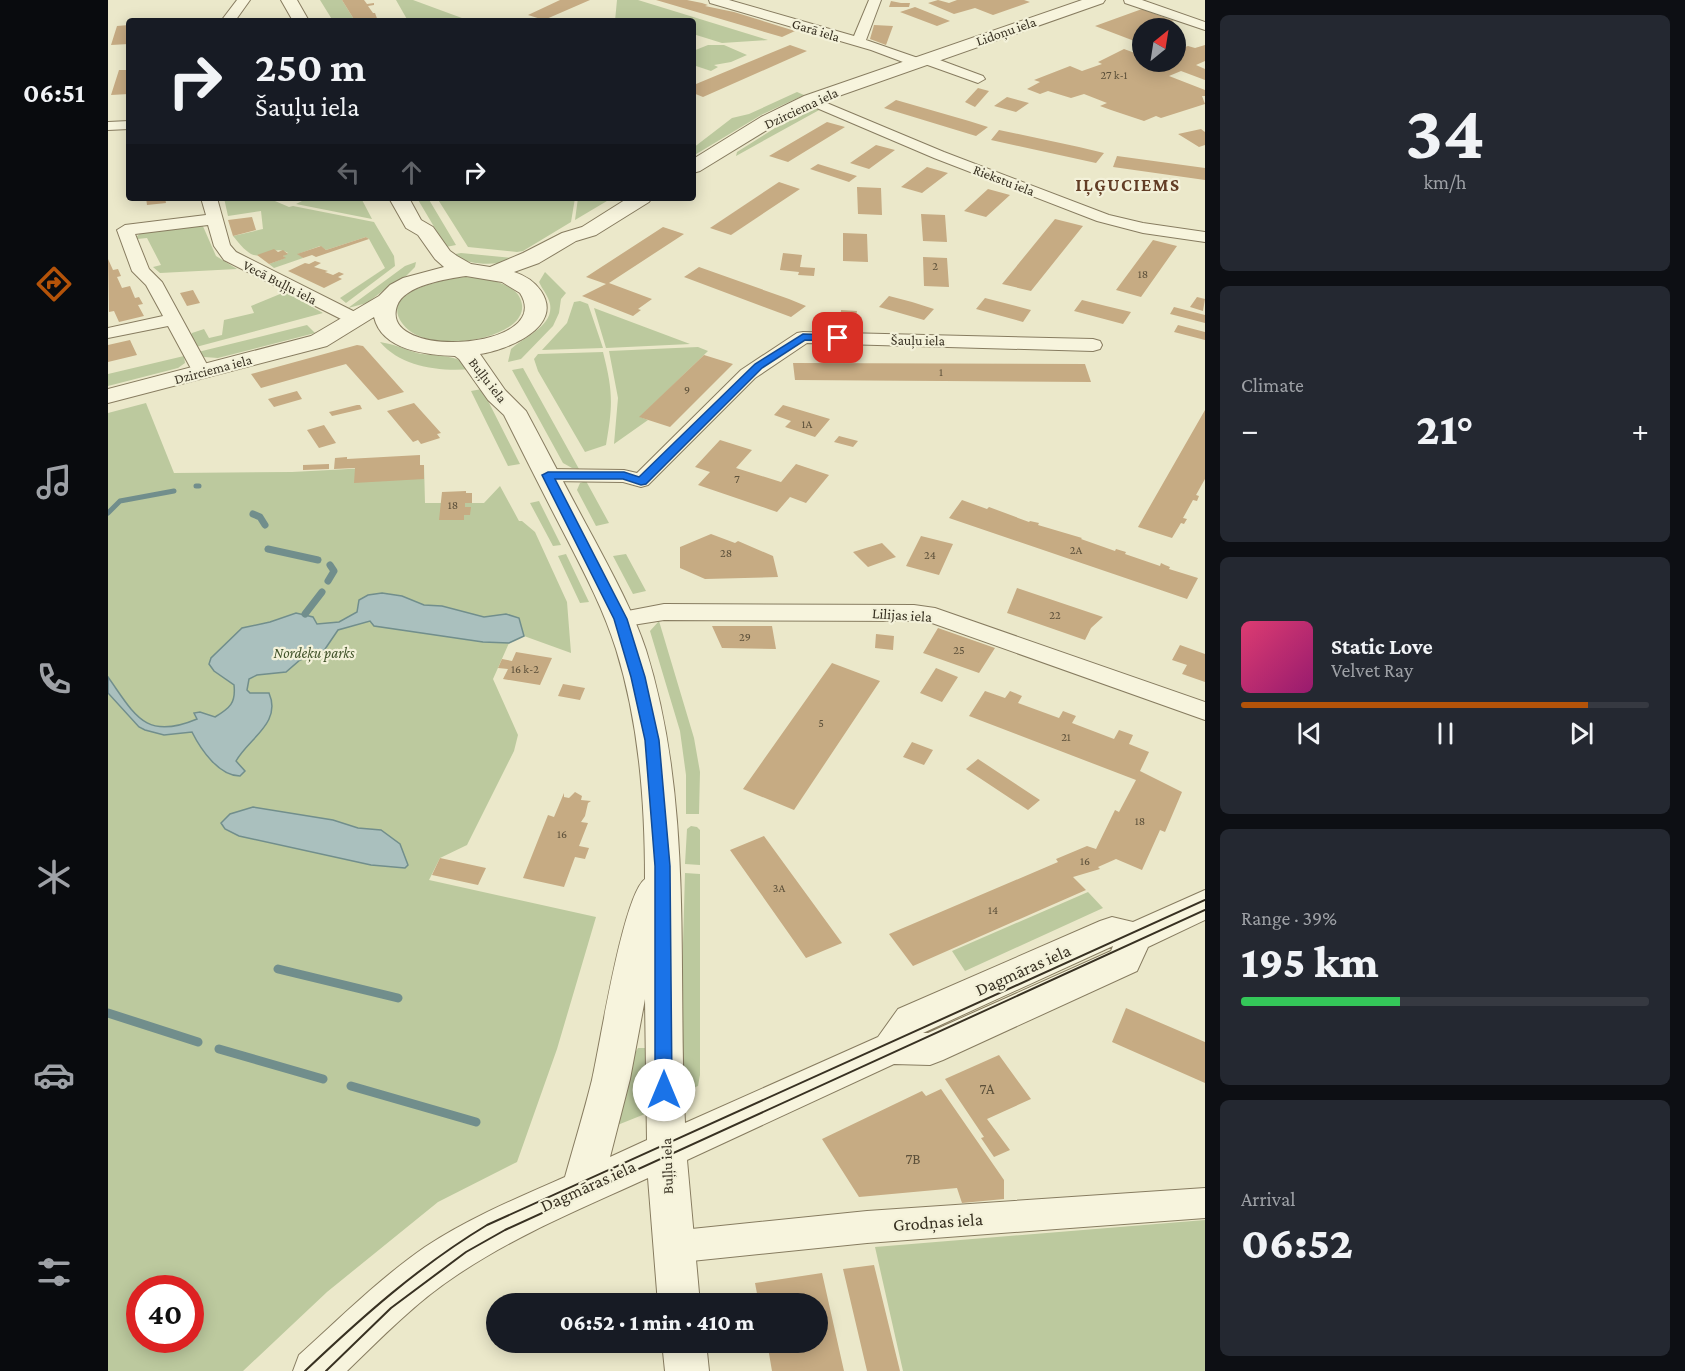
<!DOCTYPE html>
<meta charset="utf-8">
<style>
body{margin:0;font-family:"Crimson Pro",serif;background:#242831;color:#f1f3f6;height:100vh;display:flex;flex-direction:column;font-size:22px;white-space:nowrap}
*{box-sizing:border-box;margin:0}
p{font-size:20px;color:#9ea1a6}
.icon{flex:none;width:33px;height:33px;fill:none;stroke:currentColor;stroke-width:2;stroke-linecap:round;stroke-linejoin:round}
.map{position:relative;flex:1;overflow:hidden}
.sheet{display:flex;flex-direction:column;gap:15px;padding:15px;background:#0d0f14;width:480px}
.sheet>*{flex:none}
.guide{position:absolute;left:18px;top:18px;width:570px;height:183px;border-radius:6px;box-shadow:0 3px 15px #0003;background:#171b24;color:#f1f3f6;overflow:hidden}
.needle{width:39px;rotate:30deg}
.controls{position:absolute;left:1024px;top:18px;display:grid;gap:12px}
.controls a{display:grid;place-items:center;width:54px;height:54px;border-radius:50%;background:#171b24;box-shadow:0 3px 15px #0003;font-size:30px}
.speed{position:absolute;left:18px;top:1275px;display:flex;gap:12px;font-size:30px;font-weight:700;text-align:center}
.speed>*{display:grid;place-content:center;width:78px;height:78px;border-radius:50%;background:#171b24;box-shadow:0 3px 15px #0003;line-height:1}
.speed .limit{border:9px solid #d22;background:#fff;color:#111}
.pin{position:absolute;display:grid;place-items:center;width:51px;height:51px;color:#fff;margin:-26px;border-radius:12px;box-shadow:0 3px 9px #0006}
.me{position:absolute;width:66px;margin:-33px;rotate:0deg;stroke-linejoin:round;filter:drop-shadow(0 0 4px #0008)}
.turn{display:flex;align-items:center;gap:21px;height:126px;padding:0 30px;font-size:27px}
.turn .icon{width:78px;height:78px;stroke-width:2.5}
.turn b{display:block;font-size:42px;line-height:51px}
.lanes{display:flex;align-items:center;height:57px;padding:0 30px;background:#0003;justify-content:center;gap:30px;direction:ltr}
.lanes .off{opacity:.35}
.big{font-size:45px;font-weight:800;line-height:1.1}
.sheet .card{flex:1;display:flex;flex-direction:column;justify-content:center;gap:9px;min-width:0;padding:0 21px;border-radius:9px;background:#242831}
.sheet .dial{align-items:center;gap:0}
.dial b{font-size:78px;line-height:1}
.song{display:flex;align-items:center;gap:18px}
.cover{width:72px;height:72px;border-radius:9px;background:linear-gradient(135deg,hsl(340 70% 55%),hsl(320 70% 35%))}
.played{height:6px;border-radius:3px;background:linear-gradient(90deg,#b45309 85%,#363941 85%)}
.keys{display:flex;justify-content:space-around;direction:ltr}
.heat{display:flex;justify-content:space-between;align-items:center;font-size:33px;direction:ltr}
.charge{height:9px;border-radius:4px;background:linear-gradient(90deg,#34c759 39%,#363941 0)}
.trip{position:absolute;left:378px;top:1293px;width:342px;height:60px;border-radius:30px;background:#171b24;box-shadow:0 3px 15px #0003;font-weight:800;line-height:60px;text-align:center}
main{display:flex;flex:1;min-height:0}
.tab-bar{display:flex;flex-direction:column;width:108px;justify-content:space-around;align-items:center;background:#090b0e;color:#9ea1a6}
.tab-bar .icon{width:42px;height:42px}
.tab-bar .active{color:#b45309}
.tab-bar b{font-size:27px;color:#f1f3f6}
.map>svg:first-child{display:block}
.green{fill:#bcc99e;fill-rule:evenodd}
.water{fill:#aac0be;stroke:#718e8c;stroke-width:1.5}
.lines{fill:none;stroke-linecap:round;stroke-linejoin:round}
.stream-far2{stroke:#718e8c;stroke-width:5}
.stream-far1{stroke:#718e8c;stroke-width:7}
.stream{stroke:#718e8c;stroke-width:9}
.building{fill:#c6ab83}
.minor-casing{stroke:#877c60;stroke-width:2}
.tertiary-casing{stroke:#877c60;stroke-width:2}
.minor{fill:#f7f4dd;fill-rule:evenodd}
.tertiary{fill:#f7f4dd;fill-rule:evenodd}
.tram{stroke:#383122;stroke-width:2}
.route{fill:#1a73e8;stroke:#114b97;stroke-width:1.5}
.labels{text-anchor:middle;stroke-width:4.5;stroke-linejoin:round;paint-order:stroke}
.number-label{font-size:12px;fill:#5c503a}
.far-street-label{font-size:14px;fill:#383122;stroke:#f3f1d9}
.street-label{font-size:15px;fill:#383122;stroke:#f3f1d9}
.park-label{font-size:15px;font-style:italic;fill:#41532a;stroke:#f3f1d9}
.near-number-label{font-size:15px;fill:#5c503a}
.far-district-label{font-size:18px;font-weight:bold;letter-spacing:1.5px;fill:#623d25;stroke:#f3f1d9}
.near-street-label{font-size:18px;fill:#383122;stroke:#f3f1d9}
</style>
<main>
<nav class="tab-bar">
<b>06:51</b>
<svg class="icon active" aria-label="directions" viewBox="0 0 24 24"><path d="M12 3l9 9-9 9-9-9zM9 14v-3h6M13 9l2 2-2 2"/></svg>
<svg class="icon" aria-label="music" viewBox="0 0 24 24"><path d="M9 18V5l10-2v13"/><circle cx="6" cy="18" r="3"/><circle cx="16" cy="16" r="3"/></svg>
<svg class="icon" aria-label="phone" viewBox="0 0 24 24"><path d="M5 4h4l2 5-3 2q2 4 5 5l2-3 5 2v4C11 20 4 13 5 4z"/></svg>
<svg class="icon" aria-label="climate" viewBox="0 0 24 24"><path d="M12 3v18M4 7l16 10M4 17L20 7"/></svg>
<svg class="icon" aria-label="car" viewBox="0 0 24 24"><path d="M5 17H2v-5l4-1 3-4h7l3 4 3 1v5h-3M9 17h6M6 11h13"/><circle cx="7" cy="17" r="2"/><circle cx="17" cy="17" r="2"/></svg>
<svg class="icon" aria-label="filters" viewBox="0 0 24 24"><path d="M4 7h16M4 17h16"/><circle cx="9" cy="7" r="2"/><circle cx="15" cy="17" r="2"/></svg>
</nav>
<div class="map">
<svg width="1097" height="1371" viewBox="0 0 1097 1371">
<rect width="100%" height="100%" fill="#ebe8ca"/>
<path class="green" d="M212,0H234L247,21H225Z
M288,0H305L362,21H300Z
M509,0H530L660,40L614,43L585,34V21H507Z
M600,45H616L639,55L623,62L606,65L610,67L603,71L585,65V51Z
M689,92L696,95L653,115L585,156V148L624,118L641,114Z
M705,109H713L628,156L629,152L678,121Z
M116,198H160L181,207L185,206L266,222L286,256L287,266L238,303L232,298L277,268L261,239L258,237L218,250L212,246L190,254L195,258L166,268L161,264L177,258L175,256L180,253C167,244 154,260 143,254C136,250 130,242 125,236L155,229L153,211L120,216Z
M200,198H253L264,219L188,204Z
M309,198H320L348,245L338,247Z
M329,198H467L463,222L415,251L409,252L360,247Z
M470,198H504L467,220Z
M94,224L108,256L129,269L52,273L45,267L53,265L39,238L29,239L28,237L34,232Z
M353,253L414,259C388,265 368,267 342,255Z
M308,262L307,267L298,276L281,286L259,303L240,308L297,266Z
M437,272L458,293L453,299L451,313L445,326L413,359L400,362L403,349C416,337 446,326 442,304C440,295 434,289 431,282Z
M356,277C374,278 411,281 414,305C415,312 411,319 405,324C381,344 313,351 294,323C271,291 338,279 356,277Z
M177,292L215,313L88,347L82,337L84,333L96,329L101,338L114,335L116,320L146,313L143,306Z
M472,301L480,304L495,348L434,350L459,323L466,302Z
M486,308L582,344L498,348Z
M199,325L207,333L110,358L96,357L90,352Z
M272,342C285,344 297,349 309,353C328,357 350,353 364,369C332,372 293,367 272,342Z
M590,347L600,351L532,417L540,420L506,444L510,398L501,351Z
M495,352C505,391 505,405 498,445L477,452L430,371L426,359L430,354Z
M76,356L77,363L70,368L0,386V374Z
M415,368L471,469L464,468L455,463L404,370Z
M374,389L412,464L400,466L363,391Z
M38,403L66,473L184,472L316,465L317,503H376L392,486L411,521H414L427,532L459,602L463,653L416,636L401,643L385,679L410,735L406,751L359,845L332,858L321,880L488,917L449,1049L409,1162L330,1202L219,1292L135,1371H0V413ZM32,1288H82V1340H32Z
M478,481L501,523L488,526L469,490L472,483Z
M431,501L453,545L445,546L422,503Z
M458,554L481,602L472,603L450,556Z
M518,554L538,591L525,594L505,556Z
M551,621L586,738L592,772L591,814H578V775L572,731L542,631Z
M583,826L589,827L592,830V865L577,864L579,829Z
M577,873L592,874V1075L590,1086L575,1092L571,1085Z
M980,892L995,908L857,971L844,951Z
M530,1048H538L542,1112L507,1126L525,1056Z
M1097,1220V1371H795L767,1247Z"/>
<path class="water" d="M274,593L294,596L316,605L334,606L376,617L398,614L411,618L416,636L401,643L375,642L266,626L262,621L230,630L215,652L192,660L178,672L149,675L141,679L139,690L142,693H161C174,723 141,738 128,761L137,771L132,776C111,776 93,750 84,732L56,735L37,730L31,727L0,693V677C27,715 37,741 89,719L86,713L92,712L107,717C122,708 128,703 126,685L106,671L101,664L103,658L134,628L162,622L188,613L205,617L209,624L231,622L249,612L251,600L260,595Z
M145,807L225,820L250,828L273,830L292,844L300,865L297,868L263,865L131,836L117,829L113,823L122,814Z"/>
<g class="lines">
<path class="stream-far2" d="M88,486H91
M0,513L12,501L66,491
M145,514L148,515"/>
<path class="stream-far1" d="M145,514L152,517L157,525
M160,549L210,560
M220,581L226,571L222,565
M197,614L214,592"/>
<path class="stream" d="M170,969L290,998
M0,1013L90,1042
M111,1049L215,1079
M243,1086L368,1122"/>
</g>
<path class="building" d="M234,0H256L259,4L266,3V5L260,6L265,13H267L270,21H247Z
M452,0H482L436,20L420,15Z
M548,0H579L594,3L600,5L597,6L626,12L687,31L674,37Z
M830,0L841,3L849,0H916L922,2L885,15L867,8L846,14L820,3Z
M783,1L793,3H802L801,7H781Z
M807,7L842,21L829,26L792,12Z
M1034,9L1066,21L1044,28H1035V40L1029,42L987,26Z
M21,25V44L3,45L9,26Z
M766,25L785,26L778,45L762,39Z
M682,45L699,51L595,97L585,93V87L588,84Z
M1097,45V61L1088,65L1097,69V80L1073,71L1061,76L1097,90V96H1094L1097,104L1053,118L1048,116L1036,121L1003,110L992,106L999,103L976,94L963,98L940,91L932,94L919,89L932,82L926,80L962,66L974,71L994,64L990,62L1016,49L1035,56V62H1068V50L1080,46L1087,48Z
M11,70H21V94L3,95Z
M870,88L881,91L867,107L857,102Z
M899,97L921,103L908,112L886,106Z
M788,100L861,121L880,127L868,136L776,108Z
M719,122L737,127L680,162L661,156Z
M1093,129L1097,132V145L1091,147L1070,134Z
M891,130L971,147L996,153L988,163L883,140Z
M768,145L787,150L761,169L742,163Z
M1009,156L1097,168V180L1005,167Z
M710,164L749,176L741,182L702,169Z
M819,167L840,173L814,193L793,187Z
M671,182L692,189L623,235L602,228Z
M749,187L773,188L774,215L750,214Z
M880,189L902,195L878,217L856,211Z
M38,198H57L58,203L39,205Z
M813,214L837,215L839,242L815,241Z
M144,217L148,230L125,236L120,220Z
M947,219L975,226L923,291L894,284Z
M555,227L576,234L501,283L544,299L530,309L533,310L525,316L474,296L498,284L478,277Z
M735,233L759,234L760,262L735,261Z
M258,237L261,239L208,257L204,255L195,258L189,254L213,246L218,250Z
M1045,240L1069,246L1033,297L1008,290Z
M166,249L170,252L175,250L180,254L175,256L178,258L161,264L149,255Z
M675,253L694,255L692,267L707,268L706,276L690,275L691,272L672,270Z
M815,257L839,258L841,287L816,286Z
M0,259L5,270L10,269L13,276L9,277L14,288L22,286L27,298L31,297L35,304L30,305L36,316L11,322L6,311L1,312Z
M207,261L213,263L206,267L220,271L217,272L225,275L231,272L236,274L230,277L234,279L216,288L180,271L197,263L201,264Z
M591,267L681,299L698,306L683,317L576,277Z
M85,290L92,303L79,306L72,293Z
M781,296L804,302L826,309L816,320L771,307Z
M1089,297L1097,299L1095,311L1082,307Z
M877,298L923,310L915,322L868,309Z
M974,300L998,306L1023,312L1015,324L966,311Z
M1066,307L1097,315V323L1062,314Z
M733,310L749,311L747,321H741V328H732Z
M1070,325L1097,332V340L1066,332Z
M22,340L29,355L0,362V345Z
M249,345L255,346L296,392L270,400L238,364L153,388L143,374Z
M596,355L625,364L562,427L531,417Z
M685,363L977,364L983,382L687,380Z
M189,391L194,399L166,407L160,399Z
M306,403L333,433L329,434L332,438L313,444L310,440L305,442L279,411Z
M249,405H252L254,409L224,416L221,412Z
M675,405L692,410L722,419L707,437L677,427L683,421L666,415Z
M1097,410V479L1088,495L1091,496L1089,501L1085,500L1075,518L1079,519L1076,524L1073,523L1064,538L1030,527Z
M216,425L228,443L211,448L199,430Z
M731,436L750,441L745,447L726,442Z
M612,440L644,450L628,468L673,482L688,464L721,475L698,503L682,497L669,512L590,485L602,472L587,467Z
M312,455V465H316V479L246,483L247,468L226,469L227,458L239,457V459Z
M221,464V469L195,470V465Z
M358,491V493H364V503H357V507H363L362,515H356V520H331L334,492Z
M854,500L879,509L881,507L921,522L922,521L931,523L930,525L974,538L973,539L1007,551L1008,549L1018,552L1017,554L1052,566L1053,563L1057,565L1062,567L1061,569L1090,578L1079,599L841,518Z
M603,534L627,543L630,541L665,556L670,577L597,579L572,568V547Z
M813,536L845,544L831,575L798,566Z
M774,543L788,557L760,567L745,552Z
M909,588L995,617L983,628L977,640L899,613Z
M604,626H664L668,649L614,648Z
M830,628L887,648L871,673L815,653Z
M768,634L786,636L785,650L767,648Z
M1072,645L1097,654V682L1074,674L1079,665L1064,660Z
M408,652L444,658L432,685L395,679L400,669L390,668L394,659L404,661Z
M724,663L772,681L686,810L635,789Z
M828,668L850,677L834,702L812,693Z
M455,684L477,688L472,700L450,696Z
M877,691L897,698L902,691L914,696L910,703L951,718L955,711L968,716L964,723L1006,739L1011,730L1025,735L1021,744L1041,752L1032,771L1074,792L1057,832L1052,830L1034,870L1008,859L990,867L992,869L965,877L978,890L805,966L781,934L950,862L948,859L979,846L988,849L1007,810L1011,812L1028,780L861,716Z
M804,742L825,750L816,765L795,757Z
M870,759L932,800L920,810L858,769Z
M467,792L474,796L473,800L483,801L480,803L477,816L473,822L480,823L471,846L481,848L477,859L467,857L456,887L415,878L440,815L446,817L456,793V797L461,798Z
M656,836L672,858L734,943L698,958L622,850Z
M332,858L378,868L370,885L324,875Z
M1018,1008L1097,1042V1083L1004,1042Z
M891,1055L923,1099L879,1119L902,1150L886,1157L873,1138L876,1137L837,1079Z
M833,1089L896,1180V1199L854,1203L849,1188L751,1197L714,1139L814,1091L818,1096Z
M766,1265L792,1371H759L735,1269Z
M714,1273L736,1371H664L659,1342H710V1304H651L647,1283Z"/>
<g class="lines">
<defs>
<path id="minor" d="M129,0H142L127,21H113Z
M601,0H621L746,36L761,0H773L758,40L810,58L816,55L821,56L875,76L877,79L870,83L814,63L808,66L803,65L763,50L602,3Z
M1016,0H1034L1097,22V30L1017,3Z
M702,96L836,152L1001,215L1035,223L1097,232V242L1035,233L989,221L826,158L697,103L695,100L697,97Z
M21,121V129L0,130V122Z
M93,198H109L122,245L128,252L253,315L256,319L253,323H241L116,260L106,246L100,225L27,234L41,269L54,282L103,372L101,376H87L60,326L0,338V328L55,316L38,285L24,271L9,230L17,225L98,215Z
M695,332L985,339L992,341L994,345L992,349L985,351L699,343L647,378L540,485L533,487L515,482L440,481L433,479L430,475L433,471L440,469L516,470L529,473L633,370L689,333Z
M556,604L806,605L827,608L1097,702V720L824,623L806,621L556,620L512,627L504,624L501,619L504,614Z
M1097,1188V1218L759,1243L564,1263L552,1258L547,1247L552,1236L564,1231L759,1211Z"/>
<path id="tertiary" d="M173,0H189L201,21H185Z
M974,0H997L995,3L708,104L667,125L592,171L585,173V159L653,117L696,96Z
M281,198H301L313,220L325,227L342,251L349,256L363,264L382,267L415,253L454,233L474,227L520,198H544L541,202L488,235L468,241L431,263L406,272C418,276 426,281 433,291C457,327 399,350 372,354L397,390L418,411C441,454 463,497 486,539C505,575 525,611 538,650C586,803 569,966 577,1123L770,1037L790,1009L992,921L1004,917L1025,922L1097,890V920L1040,947L1029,971L835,1060L822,1065L786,1064L579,1160L592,1304H550L540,1178C475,1208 408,1235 349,1275C308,1302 274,1337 239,1371H185L191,1355C232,1318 271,1279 317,1247C361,1218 409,1198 457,1177C466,1145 476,1112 484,1080C492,1045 515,895 537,879C537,801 531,723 508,649C496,611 478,576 460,541C438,499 417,457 396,415L380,400L351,359L347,356C320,355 274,351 266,317L219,346L0,403V389L203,336L271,296L282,285L295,278L336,267L327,259L310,235L298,228ZM358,276L394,282L412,293C448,350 270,361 289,306C296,285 339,279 358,276ZM1005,946L1003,951L820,1033H815ZM537,999L539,1140L502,1157L522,1079Z
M554,1342H598L601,1371H557Z"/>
</defs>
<use href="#minor" class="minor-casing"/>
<use href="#tertiary" class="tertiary-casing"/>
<use href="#minor" class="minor"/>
<use href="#tertiary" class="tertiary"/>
<path class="tram" d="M197,1371C254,1317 311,1266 379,1225L1097,900
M218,1371L283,1308L358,1252L397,1230L1097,910"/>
</g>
<path class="route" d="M695,334L730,335L736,338L730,341L697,340L654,368L538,484L533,485L515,479H447L519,619L537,677L551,740L562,866L564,1090L562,1095L556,1097L550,1095L547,1090V866L537,740L523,677L506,619L434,475L440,472H516L531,477L647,364Z"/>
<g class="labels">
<g class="number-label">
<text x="1006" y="79">27 k-1</text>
<text x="827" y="270">2</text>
<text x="1035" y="278">18</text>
<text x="833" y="376">1</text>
<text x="579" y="394">9</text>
<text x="699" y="428">1A</text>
<text x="629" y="483">7</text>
<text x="345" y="509">18</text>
<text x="968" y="554">2A</text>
<text x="618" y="557">28</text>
<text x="822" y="559">24</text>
<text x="947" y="619">22</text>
<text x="637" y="641">29</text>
<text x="851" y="654">25</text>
<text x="417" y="673">16 k-2</text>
<text x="713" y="727">5</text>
<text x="958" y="741">21</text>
<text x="1032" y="825">18</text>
<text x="454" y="838">16</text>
<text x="977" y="865">16</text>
<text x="671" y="892">3A</text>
<text x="885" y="914">14</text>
</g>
<g class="far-street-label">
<text transform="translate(708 30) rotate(17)" y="5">Garā iela</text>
<text transform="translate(898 31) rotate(-19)" y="5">Lidoņu iela</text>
<text transform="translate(693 108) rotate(-25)" y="5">Dzirciema iela</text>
<text transform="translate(896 180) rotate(21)" y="5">Riekstu iela</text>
<text transform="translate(172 282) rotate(27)" y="5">Vecā Buļļu iela</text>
<text transform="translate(810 340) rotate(1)" y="5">Šauļu iela</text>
<text transform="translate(105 369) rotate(-15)" y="5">Dzirciema iela</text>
<text transform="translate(380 380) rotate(52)" y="5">Buļļu iela</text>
</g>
<g class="street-label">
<text transform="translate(794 615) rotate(4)" y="5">Lilijas iela</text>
<text transform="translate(559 1166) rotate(-92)" y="5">Buļļu iela</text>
</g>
<g class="park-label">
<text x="206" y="658">Nordeķu parks</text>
</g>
<g class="near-number-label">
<text x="879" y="1094">7A</text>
<text x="805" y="1164">7B</text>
</g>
<g class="far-district-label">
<text x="1020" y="191">IĻĢUCIEMS</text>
</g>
<g class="near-street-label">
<text transform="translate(915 970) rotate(-24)" y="6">Dagmāras iela</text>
<text transform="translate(480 1186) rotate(-24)" y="6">Dagmāras iela</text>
<text transform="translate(830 1222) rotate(-4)" y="6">Grodņas iela</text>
</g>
</g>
</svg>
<div class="controls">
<a><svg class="needle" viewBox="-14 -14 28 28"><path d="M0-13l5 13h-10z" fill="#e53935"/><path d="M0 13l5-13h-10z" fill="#9ea1a6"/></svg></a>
</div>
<div class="speed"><div class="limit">40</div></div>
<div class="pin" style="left:730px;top:338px;background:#d93025"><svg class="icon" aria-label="arrive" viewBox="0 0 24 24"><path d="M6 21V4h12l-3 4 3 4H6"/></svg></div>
<svg class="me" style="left:556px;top:1090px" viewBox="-20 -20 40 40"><circle r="19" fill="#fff"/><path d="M0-13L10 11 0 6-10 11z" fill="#1a73e8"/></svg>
<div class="trip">06:52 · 1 min · 410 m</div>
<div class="guide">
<div class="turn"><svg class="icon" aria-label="right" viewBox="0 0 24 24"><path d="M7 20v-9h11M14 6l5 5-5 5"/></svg><div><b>250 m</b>Šauļu iela</div></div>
<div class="lanes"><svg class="icon off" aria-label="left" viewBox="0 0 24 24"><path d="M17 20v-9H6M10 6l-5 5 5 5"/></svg><svg class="icon off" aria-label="ahead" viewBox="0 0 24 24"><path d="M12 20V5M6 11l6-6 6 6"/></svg><svg class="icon" aria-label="right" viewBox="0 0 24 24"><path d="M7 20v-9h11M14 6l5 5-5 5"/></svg></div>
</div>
</div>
<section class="sheet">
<div class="card dial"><b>34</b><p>km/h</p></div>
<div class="card"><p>Climate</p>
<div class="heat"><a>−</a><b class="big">21°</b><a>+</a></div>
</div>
<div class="card">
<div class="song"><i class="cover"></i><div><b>Static Love</b><p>Velvet Ray</p></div></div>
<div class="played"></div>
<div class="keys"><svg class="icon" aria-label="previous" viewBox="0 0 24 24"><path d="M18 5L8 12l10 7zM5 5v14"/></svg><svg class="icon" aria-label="pause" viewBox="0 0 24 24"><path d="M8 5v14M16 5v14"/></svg><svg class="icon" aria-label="next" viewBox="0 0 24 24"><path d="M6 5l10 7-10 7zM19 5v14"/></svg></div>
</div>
<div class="card"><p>Range · 39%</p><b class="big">195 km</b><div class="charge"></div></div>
<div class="card"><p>Arrival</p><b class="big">06:52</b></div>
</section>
</main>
